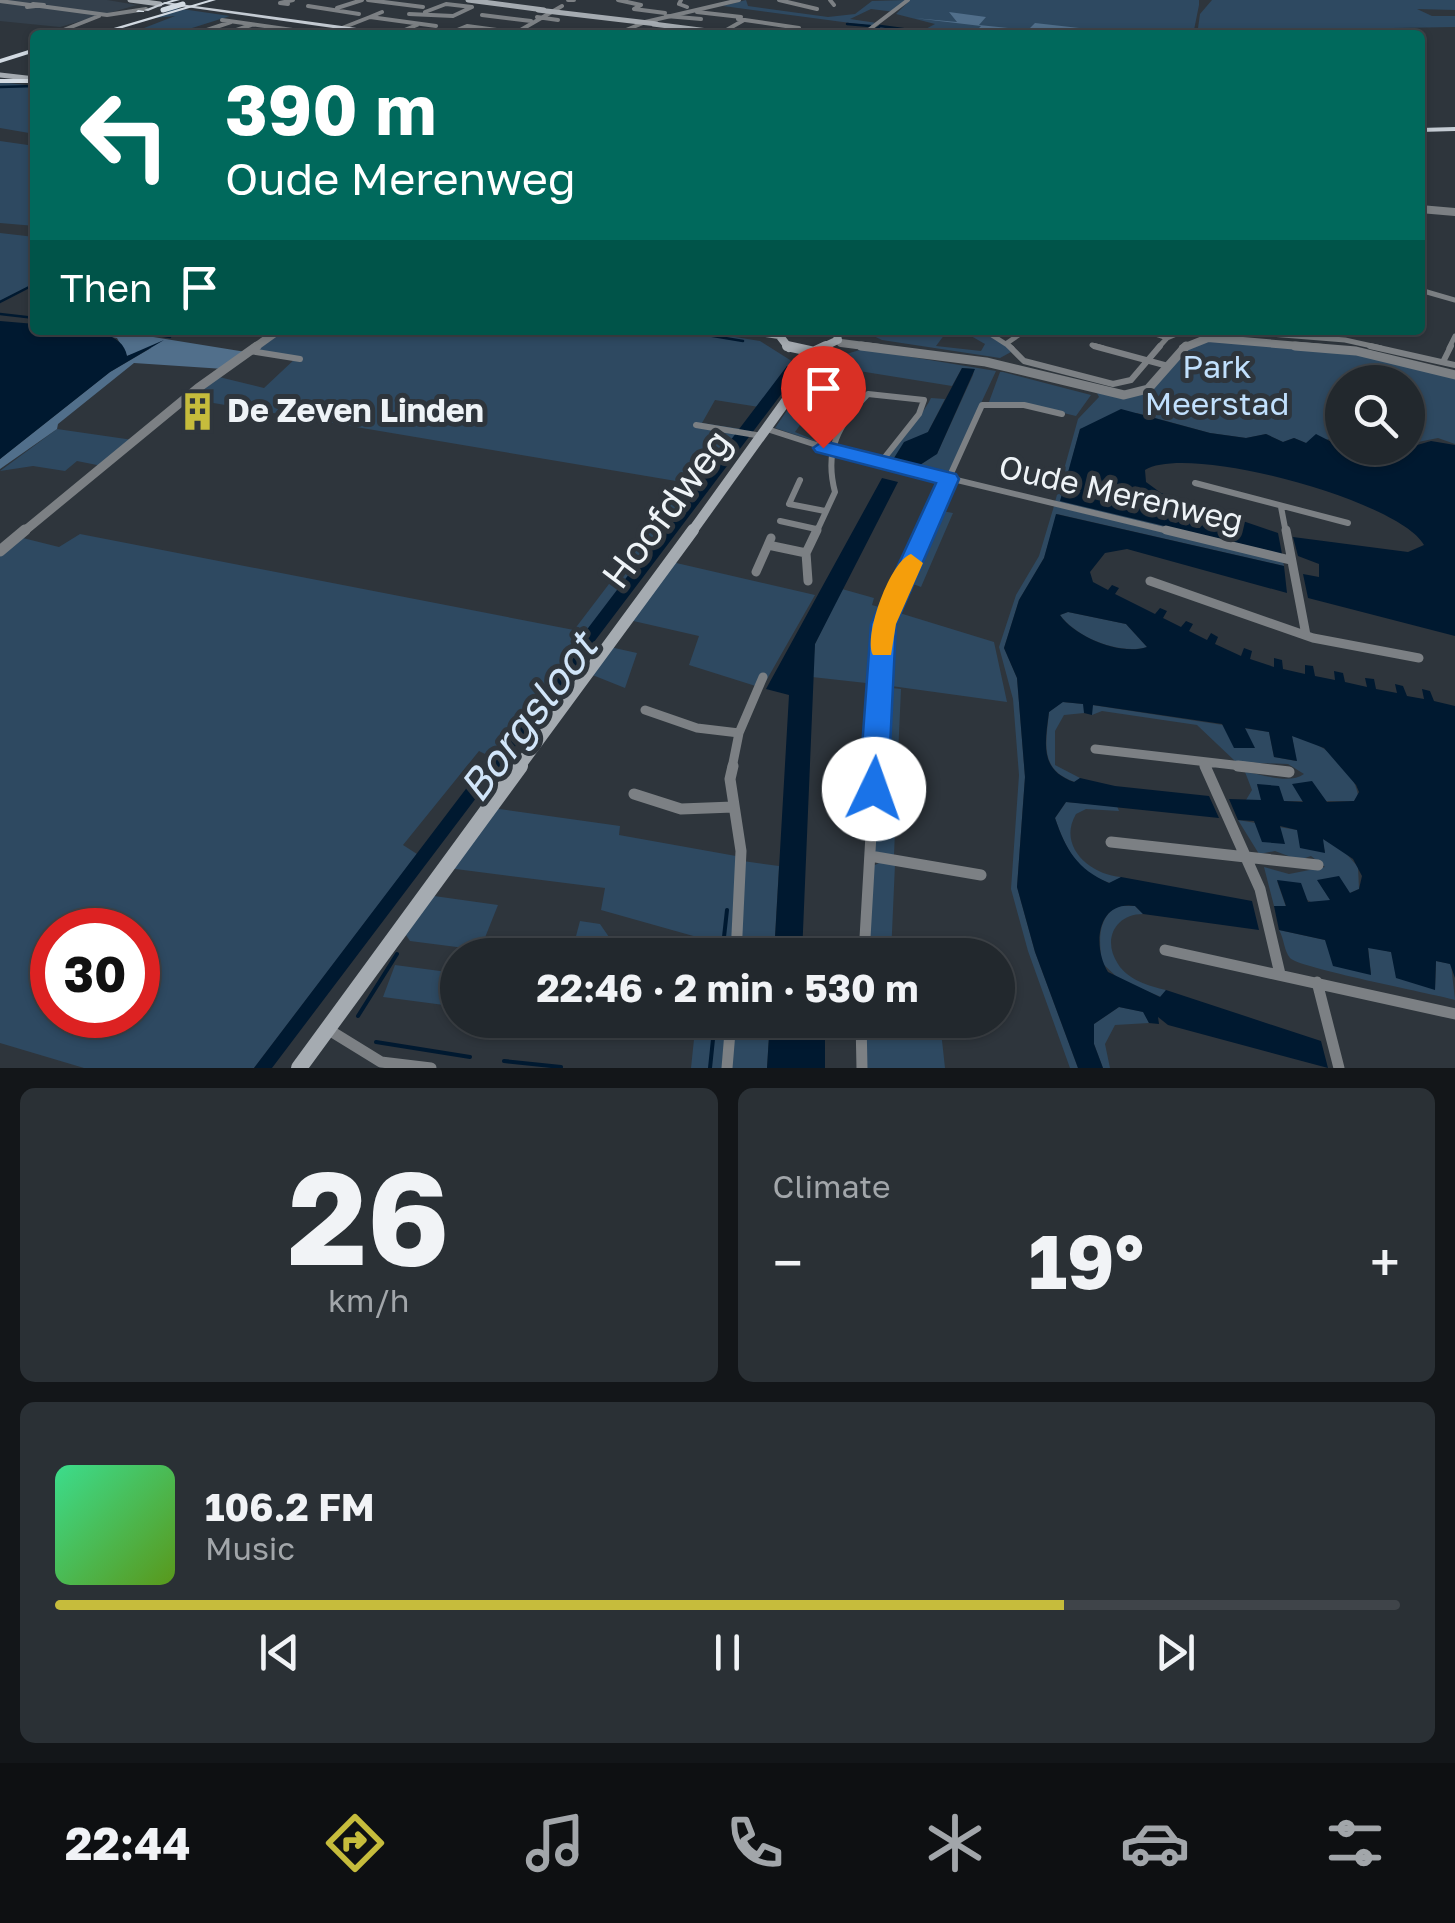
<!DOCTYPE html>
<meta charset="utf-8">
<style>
body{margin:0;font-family:"Golos Text",sans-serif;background:#2a3035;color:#f1f3f6;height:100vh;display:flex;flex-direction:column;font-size:38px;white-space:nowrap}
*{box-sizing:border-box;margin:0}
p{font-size:32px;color:#a2a6aa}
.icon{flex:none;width:55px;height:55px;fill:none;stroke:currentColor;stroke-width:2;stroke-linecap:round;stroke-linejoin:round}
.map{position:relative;height:1068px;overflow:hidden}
.details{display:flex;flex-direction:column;gap:20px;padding:20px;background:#131619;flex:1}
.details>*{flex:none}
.hud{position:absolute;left:30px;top:30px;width:1395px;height:305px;border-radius:10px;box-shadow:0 2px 8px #0004,0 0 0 2px #3f4449;background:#00695c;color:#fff;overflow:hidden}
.tools{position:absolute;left:1325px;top:365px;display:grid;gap:20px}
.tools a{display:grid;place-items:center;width:100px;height:100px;border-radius:50%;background:#22282d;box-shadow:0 2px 8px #0004,0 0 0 2px #3f4449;font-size:50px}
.speed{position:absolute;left:30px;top:908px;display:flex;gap:20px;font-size:50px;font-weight:700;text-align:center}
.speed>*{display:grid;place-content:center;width:130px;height:130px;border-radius:50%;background:#22282d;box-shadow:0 2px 8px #0004,0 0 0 2px #3f4449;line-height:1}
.speed .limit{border:15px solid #d22;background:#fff;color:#111}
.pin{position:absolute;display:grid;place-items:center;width:85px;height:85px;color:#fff;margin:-102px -42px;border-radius:50% 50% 50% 0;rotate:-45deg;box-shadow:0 0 10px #0007}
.pin .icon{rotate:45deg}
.me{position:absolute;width:110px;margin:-55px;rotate:3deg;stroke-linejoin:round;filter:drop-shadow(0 0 8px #0008)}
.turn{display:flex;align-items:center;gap:35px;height:210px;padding:0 30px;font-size:45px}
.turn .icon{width:130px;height:130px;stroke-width:2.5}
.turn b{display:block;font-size:70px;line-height:85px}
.then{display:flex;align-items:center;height:95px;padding:0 30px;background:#0003;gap:20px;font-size:38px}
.big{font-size:75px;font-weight:700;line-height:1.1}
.details .tile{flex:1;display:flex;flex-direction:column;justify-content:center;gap:15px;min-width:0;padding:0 35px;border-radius:15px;background:#2a3035}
.details .dial{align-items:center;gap:0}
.dial b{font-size:130px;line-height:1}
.song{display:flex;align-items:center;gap:30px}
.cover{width:120px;height:120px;border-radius:15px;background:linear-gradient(135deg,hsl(150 70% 55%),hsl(90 70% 35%))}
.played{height:10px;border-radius:5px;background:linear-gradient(90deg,#c6bc3c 75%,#3f4449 75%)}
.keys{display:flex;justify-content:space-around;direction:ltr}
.heat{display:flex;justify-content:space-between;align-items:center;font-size:55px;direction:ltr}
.details .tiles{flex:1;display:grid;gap:20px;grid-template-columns:1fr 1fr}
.tile:last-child{grid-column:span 2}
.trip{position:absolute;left:440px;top:938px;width:575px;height:100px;border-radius:50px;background:#22282d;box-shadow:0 2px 8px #0004,0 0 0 2px #3f4449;font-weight:700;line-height:100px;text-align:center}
.dock{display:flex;height:160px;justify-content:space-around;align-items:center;background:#0e1012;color:#a2a6aa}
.dock .icon{width:70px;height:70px}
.dock .current{color:#c6bc3c}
.dock b{font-size:45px;color:#f1f3f6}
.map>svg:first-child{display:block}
.built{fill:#34404c}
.green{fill:#2e4961;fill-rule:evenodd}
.forest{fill:#516f8b}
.water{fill:#001930;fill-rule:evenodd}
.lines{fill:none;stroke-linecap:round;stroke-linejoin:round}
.stream-far1{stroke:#001930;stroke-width:2.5}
.stream{stroke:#001930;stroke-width:4}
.minor-far4{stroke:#7c8084;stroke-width:4}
.minor-far3{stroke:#7c8084;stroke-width:5}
.minor-far2{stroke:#7c8084;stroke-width:6}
.minor-far1{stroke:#7c8084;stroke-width:9}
.minor{stroke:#7c8084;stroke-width:11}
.tertiary-far3{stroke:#7c8084;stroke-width:4}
.tertiary-far2{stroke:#7c8084;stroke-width:8}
.tertiary-far1{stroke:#7c8084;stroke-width:9}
.tertiary{stroke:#7c8084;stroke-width:11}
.secondary-far4{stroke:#a5abb1;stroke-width:5}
.secondary-far3{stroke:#a5abb1;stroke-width:8}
.secondary-far2{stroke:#a5abb1;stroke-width:10}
.secondary-far1{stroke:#a5abb1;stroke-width:12}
.secondary{stroke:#a5abb1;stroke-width:16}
.primary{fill:#c4cbd3;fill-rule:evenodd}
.trunk{fill:#d2dae2;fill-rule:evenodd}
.trunk-bridge{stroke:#d2dae2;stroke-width:5}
.route{fill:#1a73e8;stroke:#114b97;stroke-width:2.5}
.slow{fill:#f59e0b}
.labels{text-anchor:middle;stroke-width:10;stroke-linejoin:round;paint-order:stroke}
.park-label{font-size:32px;fill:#c1e0fd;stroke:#2e353c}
.poi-label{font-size:32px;font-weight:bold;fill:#eef3f7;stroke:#2e353c;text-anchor:start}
.street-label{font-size:32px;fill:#eef3f7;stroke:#2e353c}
.near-street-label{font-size:38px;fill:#eef3f7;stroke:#2e353c}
.near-water-label{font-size:42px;font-style:italic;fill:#d1e5f9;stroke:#2e353c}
</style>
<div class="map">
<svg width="1455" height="1068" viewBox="0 0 1455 1068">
<rect width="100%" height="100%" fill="#2e353c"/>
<path class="built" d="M0,0H107L137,5L60,27L0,21Z"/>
<path class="green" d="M746,0L748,6L828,17L855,14L872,1L906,0L895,12L871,9L850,19L877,23L873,26L723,6Z
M910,0H1199V5L1193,35H901L873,29L879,26L920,32L935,24L896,14Z
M1212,0H1455V10L1417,9L1432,16H1455V27L1203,31L1197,35L1200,14Z
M175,8L230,16L170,35H126L175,16L154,18Z
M0,82L35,86V134L0,128Z
M0,141L35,146V226L0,223Z
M0,233L35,237V283L0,301Z
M282,330L698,331L760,341L798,365L796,371L787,366L759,407L715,400L702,423L741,429L491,757L479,751L403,845L417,854L254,1068H84L0,1043V552L19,537L59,547L80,534L574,630L682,488V482L190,399L219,377L264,388L297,357L255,350ZM52,930H138V1015H52Z
M861,330L901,335L885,330H948L936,346L981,351L985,344L964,332C982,326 1001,336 1011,352L1000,358L882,340Z
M1209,339L1337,350L1455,376V444L1438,438L1408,444V382H1342V448H1358L1362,455C1349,456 1338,449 1330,439L1306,443L1294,438L1283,442L1266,434L1246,438L1210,433L1137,413L1080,429L1061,501L1282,554L1055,502L1078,419L1099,397L1097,393L1140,394L1188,345Z
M863,349L996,371L948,474L886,458C899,435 919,422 931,398L945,399L928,432L903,461L937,454L973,375L974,369L962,368L952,386L859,371L821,396L795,432L829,446L775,428L815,370L813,364Z
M1000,372H1003L1091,395L1076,416L1026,404L989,402Z
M57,429L133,440L102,466L77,461L65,471L33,466L0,471Z
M1054,506L1283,561L1284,566L1057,514L1044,558L1019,600L1004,648L1017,678L1025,777L1017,887L1035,952L1078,1068H1070L1028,951L1011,889L1019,775L1013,699L999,647L1016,595L1039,556Z
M942,511L953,513L921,587L913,584L908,577L937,513Z
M672,562L815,595L762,688L689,665L699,636L629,620Z
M842,589L874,598L872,605L886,609L879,624L875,684L812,677L815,644Z
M893,611L994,642L1007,702L884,685L887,624Z
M1068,612L1126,624L1147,647C1120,655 1077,638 1060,615Z
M610,647L637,653L625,688L590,674Z
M884,687L901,689L898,756L880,750Z
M1062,702L1084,704V713L1064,715L1055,731V765L1080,778L1075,782C1039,770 1046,744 1049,712Z
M1092,705L1269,732L1274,757L1296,761L1292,736C1320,740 1353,766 1358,795L1354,801H1284L1257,785L1262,800H1246L1252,790L1245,772C1262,774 1289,785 1304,774L1288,764L1236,762L1197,725L1102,711L1092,715Z
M883,759L898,762L894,855L875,852L879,762Z
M1066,802L1117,806L1119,811L1086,809L1076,814C1057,846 1090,875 1121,877L1114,884C1079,875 1066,850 1055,818Z
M492,808L620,826L619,835L736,856L731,955H703L704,939L601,910L605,888L448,868Z
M1238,820L1297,830L1325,852L1321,838L1343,850L1358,867L1359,889L1350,893L1318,881L1331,901L1314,904L1277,881L1286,907L1274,906L1264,867L1289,874L1325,867L1311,856L1299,860L1275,851L1259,854Z
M743,861L779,866L774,955H739Z
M881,862L895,864L891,955H869L873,866Z
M434,896L498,905L480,950L410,941L406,935Z
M1117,906H1135L1143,914C1115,914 1102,940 1118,964C1128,980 1149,986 1166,990L1161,997L1120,980L1102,963C1099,941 1097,919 1117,906Z
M580,921L600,924L609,937L669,955H571Z
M1279,930L1325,940L1371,974L1368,947L1391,952L1435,990L1436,961L1451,964L1455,1000C1430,993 1299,968 1290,958C1284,951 1284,938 1279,930Z
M395,965L455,973L444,1005L383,997Z
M1119,1007L1144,1012L1149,1023L1115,1025L1105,1044L1110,1068H1103L1094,1044V1024Z
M696,1020H726L722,1068H691Z
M734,1020H770L767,1068H731Z
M866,1020L940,1022L945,1068H866Z"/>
<path class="forest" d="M949,12L986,17L979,25L1028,30L1035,23L1141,35H972L981,26L914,18L957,22Z
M73,330H110L246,352L224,369L134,363L58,424L57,429L0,469V459L110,372L151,348L127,356L117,338Z"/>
<path class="water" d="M0,321L35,324V330C62,330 122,324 127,356L164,340L110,372L0,459Z
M787,366L796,367L789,384L272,1068H254Z
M962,368L975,369L937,454L920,465L894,458L904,442L928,432Z
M1121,409L1210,433L1246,438L1266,434L1283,442L1294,438L1306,443L1316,434L1357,455L1362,454L1358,448L1400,450L1431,441L1455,445V636L1308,598L1303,574L1319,577V564L1298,556L1293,537L1408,552L1424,545C1400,501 1189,443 1145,470L1146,482L1161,493L1278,533L1282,554L1060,501L1080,429Z
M882,478L898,482L815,644L802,955H774L789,695L766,689Z
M1056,514L1284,566L1287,593L1127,549L1105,553L1090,572L1093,582L1108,590L1112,585L1119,588L1115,594L1155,614L1160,608L1167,611L1163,618L1181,627L1186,621L1193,624L1189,631L1207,640L1211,633L1218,637L1215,644L1241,656L1244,648L1252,651L1250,659L1274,667V658L1282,660L1283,669L1305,674V665L1313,666L1315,676L1335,680L1334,671L1343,673L1345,682L1367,687L1365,678L1374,679L1376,689L1397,693L1395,684L1403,686L1407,696L1424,699L1422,689L1430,691L1434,701L1455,706V978L1450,964L1436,961L1435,990L1396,978L1391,952L1368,948L1371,975L1333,966L1325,940L1279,930L1274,906H1286L1277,880L1301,883L1308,902L1330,900L1317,880L1339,876L1350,893L1359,889L1362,876L1353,859L1323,839L1325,853L1300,848L1297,830L1280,826L1285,844L1262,842L1254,821L1238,820L1229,799L1261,800L1257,784L1279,786L1284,801L1303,802L1292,784L1312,781L1327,802L1354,801L1359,792L1356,785L1324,748L1292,736L1297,761L1274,757L1269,732L1245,728L1255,748H1234L1222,724L1093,705L1092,715L1084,713L1083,704L1063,702L1049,712C1045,743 1039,770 1074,782L1080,778L1115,786L1209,796L1219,818L1066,802L1055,818C1066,850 1077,869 1109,883L1121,877L1252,901L1259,930L1143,914L1135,906C1097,900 1092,946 1108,972L1160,997L1166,990L1321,1041L1328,1068L1168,1025L1158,1017L1159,1024L1149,1023L1143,1012L1119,1007L1094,1024V1044L1103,1068H1078L1035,952L1017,887L1025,777L1017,678L1004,648L1019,600L1044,558ZM1068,612L1126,624L1147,647C1121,656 1075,637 1060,615Z
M770,1020H825V1068H767Z"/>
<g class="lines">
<path class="stream-far1" d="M847,24L870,26
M880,26L948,35
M869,33L879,27
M1137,35H1143
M0,87L35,86
M0,302L35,284
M0,314L35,318
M126,330L170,337
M677,330L743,341"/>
<path class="stream" d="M722,955L727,910
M358,1016L397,954
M376,1042L470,1057
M504,1061L561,1067
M710,1068L715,1020"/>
<path class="minor-far4" d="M368,0L423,7
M568,0H574
M618,0L641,5L634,9L665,13
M681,0L679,4L687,7
M779,0L817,9
M830,0L834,5
M0,1L30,5
M33,4L44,5L27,7Z
M288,4L280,3L293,0
M40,6L107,15L146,9
M308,6L359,14
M337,8L362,0
M382,12L370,17L436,26
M697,12L741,17
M409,14L453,16L472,7L446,4L425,12
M482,15L531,21
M666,16L701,19
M537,17L558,20
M738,19L799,28
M222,20L328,35
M342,28L370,17
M61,31L99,16
M61,31L92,35
M723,32L744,20
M192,35L231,22
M222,35L251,25
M253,35L271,29
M392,35L417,25
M445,35L467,26L511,32
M512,35L562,6
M614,35L643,23
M669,35L674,32"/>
<path class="minor-far3" d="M1420,290L1455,300
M984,330L1012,348
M1143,330L1167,338
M1221,330L1345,340L1381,348
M1007,343L1026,330
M1092,345L1103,348
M1158,348L1167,338L1186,330
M1449,348L1455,336"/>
<path class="minor-far2" d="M1009,346L1024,361L1113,384L1131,380L1160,346
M1094,346L1168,366
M1370,346L1455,365
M250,351L300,359
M1443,362L1451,346
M696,425L762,436
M767,429L832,450L1177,533
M800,480L789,504L825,511
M1195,483L1348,523
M1281,507L1286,533
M780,521L816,529
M816,533L835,492C824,450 838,425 868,394L924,400L919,414L881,462
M924,533L982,405H1024L1062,414"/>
<path class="minor-far1" d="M1166,530L1290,560
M1286,530L1306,635
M771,538L768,545L806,553
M756,572L768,545
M808,581L806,553L817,530
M1150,581L1313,638L1419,658
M645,710L697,728L739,733
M1095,749L1259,768
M1205,765L1207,768
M732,768L739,733L763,677
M875,768L883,624L925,530"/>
<path class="minor" d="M733,766L730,779L741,851L736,955
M1205,766L1260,889L1280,974
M1238,766L1289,772
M634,794L681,809L733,807
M1111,842L1318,865
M870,856L981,875
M1165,950L1455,1014
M864,955L875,766
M1317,982L1339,1068
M861,1020L862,1068
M329,1030L381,1062L431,1068
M727,1068L731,1020"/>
<path class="tertiary-far3" d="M641,23L739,0
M862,35L908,0"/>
<path class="tertiary-far2" d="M1420,209L1455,212
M841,343L880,348
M254,348L279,330
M1183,348L1208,338L1323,348"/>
<path class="tertiary-far1" d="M861,346L986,362L1124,395L1148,389L1186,346
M1295,346L1356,351L1455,375
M22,533L198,388L257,346"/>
<path class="tertiary" d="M0,551L25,530"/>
<path class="secondary-far4" d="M130,0L160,4
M468,0L544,10
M538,10L657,24
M653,24L739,35
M0,75L35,79"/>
<path class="secondary-far3" d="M745,330L779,335
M779,335L789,348
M821,348L838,340L836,330"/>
<path class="secondary-far2" d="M787,346L819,353
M691,533L809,369L813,352L826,346"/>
<path class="secondary-far1" d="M518,768L693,530"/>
<path class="secondary" d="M299,1068L520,766"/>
<path class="primary" d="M165,2L393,33L396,35H382L165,4L148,11L144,10Z
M1455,127V131L1420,132V128Z"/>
<path class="trunk" d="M172,0H180L165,4L163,3Z
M209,0H216L99,35H90Z
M138,10L144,11V12H136Z
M35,48V52L0,63V59Z
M0,79H34L35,83H0Z"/>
<path class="trunk-bridge" d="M163,10L183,4
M78,35L89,31"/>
</g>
<path class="route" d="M823,441L956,474L959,479L896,624L888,789L884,798L874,802L863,798L859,789L871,624L936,483L816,452L813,448Z"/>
<path class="slow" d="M911,554L923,563L896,624L891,655H873C863,635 891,560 911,554Z"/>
<defs>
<symbol id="building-bare" viewBox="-9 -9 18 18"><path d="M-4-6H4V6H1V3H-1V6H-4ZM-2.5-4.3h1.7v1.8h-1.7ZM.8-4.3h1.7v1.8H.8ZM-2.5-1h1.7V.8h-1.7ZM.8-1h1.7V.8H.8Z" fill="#c6bc3c" stroke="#2e353c" stroke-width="2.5" paint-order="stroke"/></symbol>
</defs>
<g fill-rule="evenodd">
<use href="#building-bare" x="170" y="384" width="55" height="55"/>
</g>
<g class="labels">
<g class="park-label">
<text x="1217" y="378">Park<tspan x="1217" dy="37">Meerstad</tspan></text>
</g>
<g class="poi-label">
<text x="227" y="422">De Zeven Linden</text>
</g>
<g class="street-label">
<text transform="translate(1121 494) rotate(13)" y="11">Oude Merenweg</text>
</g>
<g class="near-street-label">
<text transform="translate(667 509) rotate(-53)" y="13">Hoofdweg</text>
</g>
<g class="near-water-label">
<text transform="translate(528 717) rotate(-53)" y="15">Borgsloot</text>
</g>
</g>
</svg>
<div class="tools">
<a><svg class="icon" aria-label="search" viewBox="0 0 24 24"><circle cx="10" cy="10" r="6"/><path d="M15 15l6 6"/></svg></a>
</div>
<div class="speed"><div class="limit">30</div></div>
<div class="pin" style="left:823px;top:448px;background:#d93025"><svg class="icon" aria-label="arrive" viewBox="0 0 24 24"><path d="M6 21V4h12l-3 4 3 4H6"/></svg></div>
<svg class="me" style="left:874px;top:789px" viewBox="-20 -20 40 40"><circle r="19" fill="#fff"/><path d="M0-13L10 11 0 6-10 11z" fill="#1a73e8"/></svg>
<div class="trip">22:46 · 2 min · 530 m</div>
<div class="hud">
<div class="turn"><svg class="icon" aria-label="left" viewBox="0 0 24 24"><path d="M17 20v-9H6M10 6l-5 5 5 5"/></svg><div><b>390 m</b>Oude Merenweg</div></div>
<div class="then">Then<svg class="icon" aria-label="arrive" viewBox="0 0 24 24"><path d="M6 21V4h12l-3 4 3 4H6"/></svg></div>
</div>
</div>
<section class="details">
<div class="tiles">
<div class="tile dial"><b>26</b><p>km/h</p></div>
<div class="tile"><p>Climate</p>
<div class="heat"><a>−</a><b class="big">19°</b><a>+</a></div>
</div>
<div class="tile">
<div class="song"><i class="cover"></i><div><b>106.2 FM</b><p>Music</p></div></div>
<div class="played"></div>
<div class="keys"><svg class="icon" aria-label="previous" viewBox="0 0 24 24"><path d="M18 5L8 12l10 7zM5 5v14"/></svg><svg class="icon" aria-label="pause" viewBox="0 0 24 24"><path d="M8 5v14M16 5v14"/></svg><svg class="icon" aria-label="next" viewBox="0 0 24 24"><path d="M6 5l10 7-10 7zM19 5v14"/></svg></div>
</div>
</div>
</section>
<nav class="dock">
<b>22:44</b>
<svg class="icon current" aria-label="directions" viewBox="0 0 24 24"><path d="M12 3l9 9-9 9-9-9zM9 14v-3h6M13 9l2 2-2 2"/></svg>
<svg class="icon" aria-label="music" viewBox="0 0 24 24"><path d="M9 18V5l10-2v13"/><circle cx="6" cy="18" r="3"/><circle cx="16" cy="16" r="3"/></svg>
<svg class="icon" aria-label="phone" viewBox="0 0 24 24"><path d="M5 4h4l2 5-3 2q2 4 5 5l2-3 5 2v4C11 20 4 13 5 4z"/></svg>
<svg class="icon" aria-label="climate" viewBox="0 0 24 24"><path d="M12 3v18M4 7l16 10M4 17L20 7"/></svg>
<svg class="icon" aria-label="car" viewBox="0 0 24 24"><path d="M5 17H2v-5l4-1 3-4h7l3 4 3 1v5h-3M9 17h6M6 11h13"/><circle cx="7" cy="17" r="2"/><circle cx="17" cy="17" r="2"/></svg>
<svg class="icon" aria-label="filters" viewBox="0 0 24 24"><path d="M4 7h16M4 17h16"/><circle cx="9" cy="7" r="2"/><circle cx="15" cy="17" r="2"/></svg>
</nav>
